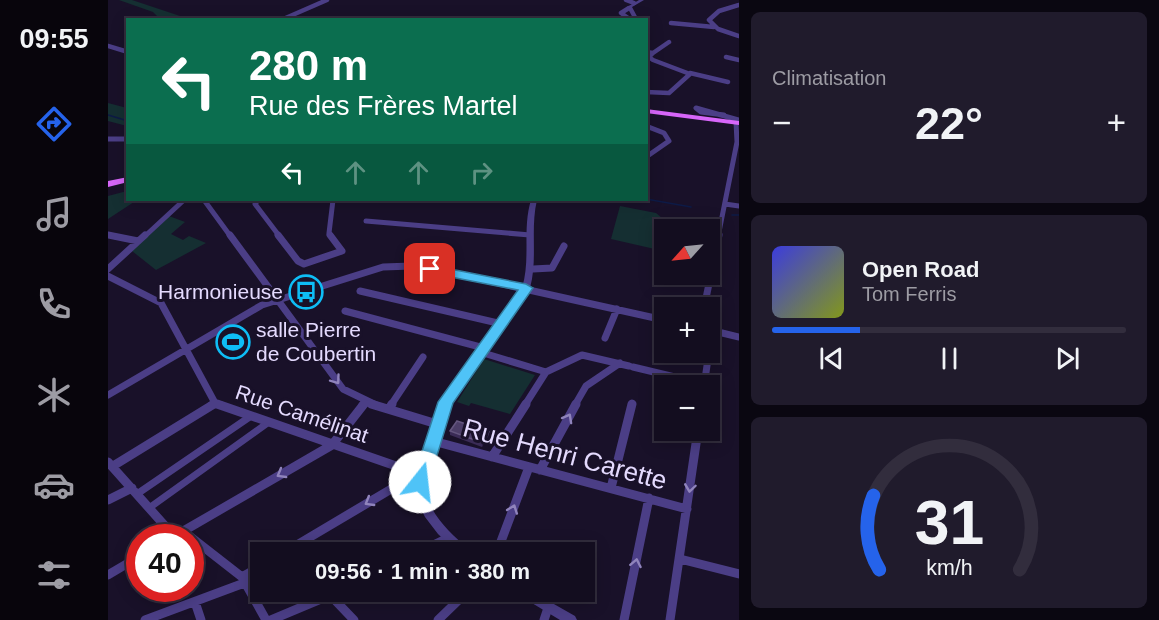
<!DOCTYPE html>
<html lang="fr">
<meta charset="utf-8">
<style>
body{margin:0;font-family:Arial,sans-serif;background:#201b2c;color:#f1f3f6;height:100vh;display:flex;flex-direction:column;font-size:22px;white-space:nowrap}
*{box-sizing:border-box;margin:0}
p{font-size:20px;color:#9d9ca4}
.icon{flex:none;width:33px;height:33px;fill:none;stroke:currentColor;stroke-width:2;stroke-linecap:round;stroke-linejoin:round}
.map{position:relative;flex:1;overflow:hidden}
.sheet{display:flex;flex-direction:column;gap:12px;padding:12px;background:#0a0711;width:420px}
.sheet>*{flex:none}
.top-card{position:absolute;left:18px;top:18px;width:522px;height:183px;border-radius:0px;box-shadow:0 3px 15px #0003,0 0 0 2px #322d3d;background:#0b6e4f;color:#fff;overflow:hidden}
.needle{width:39px;rotate:243deg}
.buttons{position:absolute;left:546px;top:219px;display:grid;gap:12px}
.buttons a{display:grid;place-items:center;width:66px;height:66px;border-radius:0px;background:#130d1f;box-shadow:0 3px 15px #0003,0 0 0 2px #322d3d;font-size:30px}
.speed{position:absolute;left:18px;top:524px;display:flex;gap:12px;font-size:30px;font-weight:700;text-align:center}
.speed>*{display:grid;place-content:center;width:78px;height:78px;border-radius:50%;background:#130d1f;box-shadow:0 3px 15px #0003,0 0 0 2px #322d3d;line-height:1}
.speed .limit{border:9px solid #d22;background:#fff;color:#111}
.pin{position:absolute;display:grid;place-items:center;width:51px;height:51px;color:#fff;margin:-26px;border-radius:12px;box-shadow:0 3px 9px #0006}
.me{position:absolute;width:66px;margin:-33px;rotate:16deg;stroke-linejoin:round;filter:drop-shadow(0 0 4px #0008)}
.turn{display:flex;align-items:center;gap:21px;height:126px;padding:0 24px;font-size:27px}
.turn .icon{width:78px;height:78px;stroke-width:2.5}
.turn b{display:block;font-size:42px;line-height:51px}
.lanes{display:flex;align-items:center;height:57px;padding:0 24px;background:#0003;justify-content:center;gap:30px;direction:ltr}
.lanes .off{opacity:.35}
.big{font-size:45px;font-weight:800;line-height:1.1}
.sheet .widget{flex:1;display:flex;flex-direction:column;justify-content:center;gap:9px;min-width:0;padding:0 21px;border-radius:9px;background:#201b2c}
.sheet .dial{align-items:center;gap:0}
.dial svg{height:156px;overflow:visible;fill:none;stroke:#322d3d;stroke-width:7;stroke-linecap:round;text-anchor:middle}
.dial text{fill:#f1f3f6;stroke:none}
.song{display:flex;align-items:center;gap:18px}
.cover{width:72px;height:72px;border-radius:9px;background:linear-gradient(135deg,hsl(240 70% 55%),hsl(70 70% 35%))}
.played{height:6px;border-radius:3px;background:linear-gradient(90deg,#2563eb 25%,#322d3d 25%)}
.keys{display:flex;justify-content:space-around;direction:ltr}
.heat{display:flex;justify-content:space-between;align-items:center;font-size:33px;direction:ltr}
.trip{position:absolute;left:142px;top:542px;width:345px;height:60px;border-radius:0px;background:#130d1f;box-shadow:0 3px 15px #0003,0 0 0 2px #322d3d;font-weight:800;line-height:60px;text-align:center}
main{display:flex;flex:1;min-height:0}
.dock{display:flex;flex-direction:column;width:108px;justify-content:space-around;align-items:center;background:#08050c;color:#9d9ca4}
.dock .icon{width:42px;height:42px}
.dock .active{color:#2563eb}
.dock b{font-size:27px;color:#f1f3f6}
.map>svg:first-child{display:block}
.green{fill:#152f32}
.lines{fill:none;stroke-linecap:round;stroke-linejoin:round}
.stream{stroke:#0d1a46;stroke-width:1.5}
.pedestrian{stroke:#4b3e86;stroke-width:7}
.minor-far3{stroke:#4b3e86;stroke-width:4.5}
.minor-far2{stroke:#4b3e86;stroke-width:5}
.minor-far1{stroke:#4b3e86;stroke-width:7}
.minor{stroke:#4b3e86;stroke-width:9}
.tertiary{fill:#4b3e86;fill-rule:evenodd}
.primary{fill:#d766f9;fill-rule:evenodd}
.wall{fill:#3a2b56}
.shaded-wall{fill:#25193c}
.building{fill:#4c3e68;stroke:#64567f;stroke-width:1.5}
.oneway{stroke:#9084bc}
.route{fill:#4fc3f7;stroke:#337fa1;stroke-width:1.5}
.labels{text-anchor:middle;stroke-width:6;stroke-linejoin:round;paint-order:stroke}
.poi-label{font-size:21px;fill:#e4dafe;stroke:#191129;text-anchor:end}
.street-label{font-size:21px;fill:#e4dafe;stroke:#191129}
.near-street-label{font-size:26px;fill:#e4dafe;stroke:#191129}
</style>
<main>
<nav class="dock">
<b>09:55</b>
<svg class="icon active" aria-label="directions" viewBox="0 0 24 24"><path d="M12 3l9 9-9 9-9-9zM9 14v-3h6M13 9l2 2-2 2"/></svg>
<svg class="icon" aria-label="music" viewBox="0 0 24 24"><path d="M9 18V5l10-2v13"/><circle cx="6" cy="18" r="3"/><circle cx="16" cy="16" r="3"/></svg>
<svg class="icon" aria-label="phone" viewBox="0 0 24 24"><path d="M5 4h4l2 5-3 2q2 4 5 5l2-3 5 2v4C11 20 4 13 5 4z"/></svg>
<svg class="icon" aria-label="climate" viewBox="0 0 24 24"><path d="M12 3v18M4 7l16 10M4 17L20 7"/></svg>
<svg class="icon" aria-label="car" viewBox="0 0 24 24"><path d="M5 17H2v-5l4-1 3-4h7l3 4 3 1v5h-3M9 17h6M6 11h13"/><circle cx="7" cy="17" r="2"/><circle cx="17" cy="17" r="2"/></svg>
<svg class="icon" aria-label="filters" viewBox="0 0 24 24"><path d="M4 7h16M4 17h16"/><circle cx="9" cy="7" r="2"/><circle cx="15" cy="17" r="2"/></svg>
</nav>
<div class="map">
<svg width="631" height="620" viewBox="0 0 631 620">
<rect width="100%" height="100%" fill="#191129"/>
<path class="green" d="M11,0H24L72,16L62,19H44L49,16L45,12Z
M0,103L19,108L17,114L19,115V126L0,121Z
M19,191L20,200H29L0,219V196Z
M512,206L548,213L560,223L551,250L503,239Z
M61,216L77,222L63,234L75,240L81,236L98,243L48,270L24,251Z
M376,359L427,375L402,414L363,403L361,406L349,402Z"/>
<g class="lines">
<path class="stream" d="M0,115L20,121
M538,199L583,207
M624,215H631"/>
<path class="pedestrian" d="M29,494L143,416
M41,508L161,422"/>
<path class="minor-far3" d="M518,0L526,3
M631,5L611,11L601,20L610,29L631,36
M521,8L513,13L523,20
M173,20L219,0
M563,23L606,27
M0,46L20,52
M538,52L545,53L541,57L545,60L582,74L561,93L538,92
M545,53L561,42
M618,57L631,60
M582,73L620,82"/>
<path class="minor-far2" d="M616,115L593,112L588,108L631,120
M538,126L556,133L561,141L538,157
M0,139H20
M96,200L123,237
M150,200L147,204L172,237
M617,204L631,206
M258,221L422,235
M0,235L8,237
M36,237L76,200
M224,237L221,233L225,200
M610,237L629,142L628,122"/>
<path class="minor-far1" d="M0,235L30,241
M122,235L235,389L268,405
M170,235L190,261L196,264L234,251L222,235
M0,269L37,235
M425,269L444,268L456,246
M0,276L53,303L107,403
M252,291L394,324
M596,308L611,235
M237,311L376,348
M602,330L631,337
M497,338L509,309
M602,349L604,331
M372,352L438,372
M525,367L596,384
M438,372L474,355L521,366
M596,386L601,352
M0,395L154,305L275,267L304,266L349,274L556,320
M107,403L114,405
M103,405L107,403
M254,405L257,402
M283,405L315,357
M417,405L438,372
M467,405L478,386L512,363"/>
<path class="minor" d="M109,404L314,475
M263,404L329,424
M281,409L284,404
M325,441L579,509
M384,457L418,404
M0,462L66,536
M5,466L106,404
M432,470L468,404
M503,488L524,404
M0,500L24,488
M75,531L134,577L158,620
M65,537L224,445L256,404
M177,552L295,482L313,479
M311,552L340,538
M389,552L421,467
M572,559L631,574
M0,575L32,556
M134,577L153,566
M222,595L246,620
M87,602L93,620
M37,620L139,582
M163,620L232,591
M330,620L360,591
M436,620L440,608
M516,620L541,498
M562,620L590,430"/>
<path class="tertiary" d="M531,0H536L524,7L531,20H526L519,7Z
M423,200H429C422,229 430,259 422,288L343,403L316,486C321,513 340,532 361,549L363,552H349L330,534L317,517L311,505L306,486L333,402L414,288C423,259 414,229 423,200Z
M407,591H423L467,616L469,620H452L409,594Z"/>
<path class="primary" d="M538,109L631,121V125L538,113Z
M20,177V182L0,187V181Z"/>
</g>
<path class="wall" d="M342,431L381,436L374,447L342,435Z"/>
<path class="shaded-wall" d="M382,432L381,436L374,447L375,443Z"/>
<path class="building" d="M349,421L382,432L375,443L342,431Z"/>
<defs><path id="oneway-chevron" d="M-2-3.5L2.5 0L-2 3.5" fill="none" stroke-width="1.6" stroke-linecap="round" stroke-linejoin="round" transform="scale(1.5)"/></defs>
<g class="oneway">
<use href="#oneway-chevron" transform="translate(228 380) rotate(54)"/>
<use href="#oneway-chevron" transform="translate(460 418) rotate(-61)"/>
<use href="#oneway-chevron" transform="translate(173 474) rotate(150)"/>
<use href="#oneway-chevron" transform="translate(582 488) rotate(98)"/>
<use href="#oneway-chevron" transform="translate(261 502) rotate(149)"/>
<use href="#oneway-chevron" transform="translate(405 509) rotate(-70)"/>
<use href="#oneway-chevron" transform="translate(528 563) rotate(-79)"/>
</g>
<path class="route" d="M322,265L418,284L425,288L345,403L321,482L318,486H306L304,482L330,402L410,290L317,272L315,269Z"/>
<defs>
<symbol id="bus-ring" viewBox="-11 -11 22 22"><circle r="9.5" fill="#191129" stroke="#0ebdf6" stroke-width="1.5"/><path d="M-5-6H5V4H4V6H2V4H-2V6H-4V4H-5ZM-3.5-4V0h7V-4ZM-3.5 1.2v1.5H-2V1.2ZM2 1.2v1.5H3.5V1.2Z" fill="#0ebdf6"/></symbol>
<symbol id="stadium-ring" viewBox="-11 -11 22 22"><circle r="9.5" fill="#191129" stroke="#0ebdf6" stroke-width="1.5"/><path d="M0-5a6.5 5 0 1 0 0 10a6.5 5 0 1 0 0-10ZM-3.5-1.8h7v3.6h-7Z" fill="#0ebdf6"/></symbol>
</defs>
<g fill-rule="evenodd">
<use href="#bus-ring" x="179" y="273" width="38" height="38"/>
<use href="#stadium-ring" x="106" y="323" width="38" height="38"/>
</g>
<g class="labels">
<g class="poi-label">
<text x="175" y="299">Harmonieuse</text>
<text x="148" y="337" text-anchor="start">salle Pierre<tspan x="148" dy="24">de Coubertin</tspan></text>
</g>
<g class="street-label">
<text transform="translate(194 414) rotate(19)" y="7">Rue Camélinat</text>
</g>
<g class="near-street-label">
<text transform="translate(457 454) rotate(15)" y="9">Rue Henri Carette</text>
</g>
</g>
</svg>
<div class="buttons">
<a><svg class="needle" viewBox="-14 -14 28 28"><path d="M0-13l5 13h-10z" fill="#e53935"/><path d="M0 13l5-13h-10z" fill="#9d9ca4"/></svg></a>
<a>+</a>
<a>−</a>
</div>
<div class="speed"><div class="limit">40</div></div>
<div class="pin" style="left:322px;top:269px;background:#d93025"><svg class="icon" aria-label="arrive" viewBox="0 0 24 24"><path d="M6 21V4h12l-3 4 3 4H6"/></svg></div>
<svg class="me" style="left:312px;top:482px" viewBox="-20 -20 40 40"><circle r="19" fill="#fff"/><path d="M0-13L10 11 0 6-10 11z" fill="#4fc3f7"/></svg>
<div class="trip">09:56 · 1 min · 380 m</div>
<div class="top-card">
<div class="turn"><svg class="icon" aria-label="left" viewBox="0 0 24 24"><path d="M17 20v-9H6M10 6l-5 5 5 5"/></svg><div><b>280 m</b>Rue des Frères Martel</div></div>
<div class="lanes"><svg class="icon" aria-label="left" viewBox="0 0 24 24"><path d="M17 20v-9H6M10 6l-5 5 5 5"/></svg><svg class="icon off" aria-label="ahead" viewBox="0 0 24 24"><path d="M12 20V5M6 11l6-6 6 6"/></svg><svg class="icon off" aria-label="ahead" viewBox="0 0 24 24"><path d="M12 20V5M6 11l6-6 6 6"/></svg><svg class="icon off" aria-label="right" viewBox="0 0 24 24"><path d="M7 20v-9h11M14 6l5 5-5 5"/></svg></div>
</div>
</div>
<section class="sheet">
<div class="widget"><p>Climatisation</p>
<div class="heat"><a>−</a><b class="big">22°</b><a>+</a></div>
</div>
<div class="widget">
<div class="song"><i class="cover"></i><div><b>Open Road</b><p>Tom Ferris</p></div></div>
<div class="played"></div>
<div class="keys"><svg class="icon" aria-label="previous" viewBox="0 0 24 24"><path d="M18 5L8 12l10 7zM5 5v14"/></svg><svg class="icon" aria-label="pause" viewBox="0 0 24 24"><path d="M8 5v14M16 5v14"/></svg><svg class="icon" aria-label="next" viewBox="0 0 24 24"><path d="M6 5l10 7-10 7zM19 5v14"/></svg></div>
</div>
<div class="widget dial"><svg viewBox="0 0 100 80">
<path d="M14 69A42 42 0 1 1 86 69"/>
<path d="M14 69A42 42 0 0 1 11 31" stroke="#2563eb"/>
<text x="50" y="56" font-size="32" font-weight="700">31</text>
<text x="50" y="72" font-size="11">km/h</text>
</svg></div>
</section>
</main>
